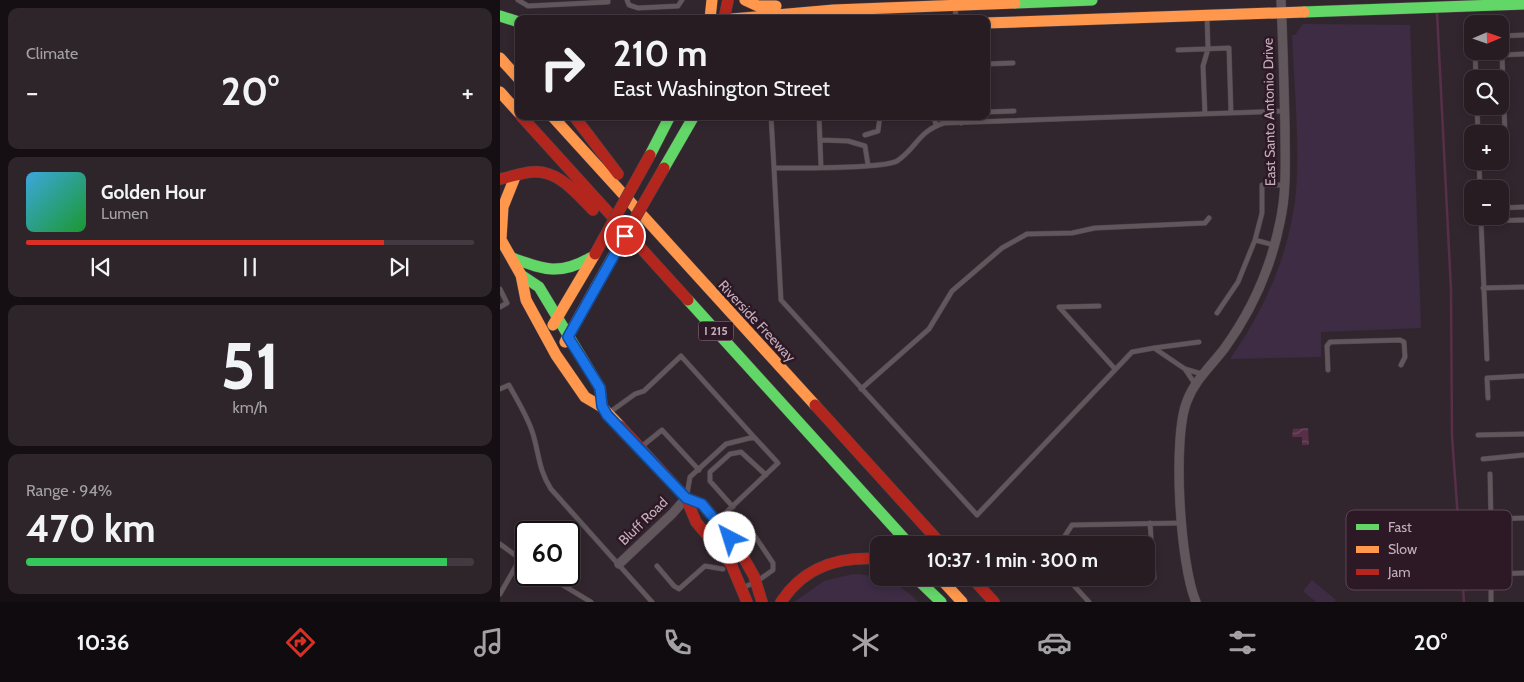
<!DOCTYPE html>
<meta charset="utf-8">
<style>
body{margin:0;font-family:Cabin,sans-serif;background:#2e252a;color:#f1f3f6;height:100vh;display:flex;flex-direction:column;font-size:19px;white-space:nowrap}
*{box-sizing:border-box;margin:0}
p{font-size:16px;color:#a4a1a5}
.icon{flex:none;width:28px;height:28px;fill:none;stroke:currentColor;stroke-width:2;stroke-linecap:round;stroke-linejoin:round}
.map{position:relative;flex:1;overflow:hidden}
.sheet{display:flex;flex-direction:column;gap:8px;padding:8px;background:#150f13;width:500px}
.sheet>*{flex:none}
.guide{position:absolute;left:15px;top:15px;width:475px;height:105px;border-radius:10px;box-shadow:0 2px 8px #0003,0 0 0 1px #423a40;background:#261c22;color:#f1f3f6;overflow:hidden}
.needle{width:32px;rotate:88deg}
.controls{position:absolute;left:964px;top:15px;display:grid;gap:10px}
.controls a{display:grid;place-items:center;width:45px;height:45px;border-radius:10px;background:#261c22;box-shadow:0 2px 8px #0003,0 0 0 1px #423a40;font-size:25px}
.speed{position:absolute;left:15px;top:521px;display:flex;gap:10px;font-size:25px;font-weight:700;text-align:center}
.speed>*{display:grid;place-content:center;width:65px;height:65px;border-radius:50%;background:#261c22;box-shadow:0 2px 8px #0003,0 0 0 1px #423a40;line-height:1}
.speed .limit{border:2px solid #111;border-radius:8px;background:#fff;color:#111}
.pin{position:absolute;display:grid;place-items:center;width:42px;height:42px;color:#fff;margin:-21px;border:2px solid #fff;border-radius:50%;box-shadow:0 1px 5px #0007}
.me{position:absolute;width:55px;margin:-28px;rotate:320deg;stroke-linejoin:round;filter:drop-shadow(0 0 4px #0008)}
.turn{display:flex;align-items:center;gap:18px;height:105px;padding:0 15px;font-size:22px}
.turn .icon{width:65px;height:65px;stroke-width:2.5}
.turn b{display:block;font-size:35px;line-height:42px}
.big{font-size:38px;font-weight:800;line-height:1.1}
.sheet .tile{flex:1;display:flex;flex-direction:column;justify-content:center;gap:8px;min-width:0;padding:0 18px;border-radius:10px;background:#2e252a}
.sheet .dial{align-items:center;gap:0}
.dial b{font-size:65px;line-height:1}
.song{display:flex;align-items:center;gap:15px}
.cover{width:60px;height:60px;border-radius:8px;background:linear-gradient(135deg,hsl(200 70% 55%),hsl(130 70% 35%))}
.played{height:5px;border-radius:2px;background:linear-gradient(90deg,#d93025 80%,#423a40 80%)}
.keys{display:flex;justify-content:space-around;direction:ltr}
.heat{display:flex;justify-content:space-between;align-items:center;font-size:28px;direction:ltr}
.charge{height:8px;border-radius:4px;background:linear-gradient(90deg,#34c759 94%,#423a40 0)}
.trip{position:absolute;left:370px;top:536px;width:285px;height:50px;border-radius:10px;background:#261c22;box-shadow:0 2px 8px #0003,0 0 0 1px #423a40;font-weight:800;line-height:50px;text-align:center}
.tabs{display:flex;height:80px;justify-content:space-around;align-items:center;background:#0f0b0e;color:#a4a1a5}
.tabs .icon{width:35px;height:35px}
.tabs .on{color:#d93025}
.tabs b{font-size:22px;color:#f1f3f6}
main{display:flex;flex:1;min-height:0}
.map>svg:first-child{display:block}
.green{fill:#3d2c44}
.water{fill:url(#water-waves)}
.lines{fill:none;stroke-linecap:round;stroke-linejoin:round}
.stream{stroke:#572f48;stroke-width:2.5}
.lane-casing{stroke:#4b4247;stroke-width:5.5}
.street-casing{stroke:#4b4247;stroke-width:10}
.fast-casing{stroke:#4b4247;stroke-width:12}
.slow-casing{stroke:#4b4247;stroke-width:12}
.jam-casing{stroke:#4b4247;stroke-width:12}
.lane{stroke:#61565c;stroke-width:4.5}
.street{stroke:#61565c;stroke-width:9}
.fast{stroke:#63d668;stroke-width:11}
.slow{stroke:#ff974d;stroke-width:11}
.jam{stroke:#b3261e;stroke-width:11}
.jam-bridge-casing{stroke:#4f434b;stroke-width:12;stroke-linecap:butt}
.jam-bridge{stroke:#b3261e;stroke-width:11}
.route-casing{stroke:#114b97;stroke-width:12}
.route{stroke:#1a73e8;stroke-width:9}
.labels{text-anchor:middle;stroke-width:5;stroke-linejoin:round;paint-order:stroke}
.shield{fill:#2d1925;stroke:#97818f;stroke-width:1}
.shield-label{font-size:12px;font-weight:bold;fill:#c5aebc}
.street-label{font-size:14px;fill:#c5aebc;stroke:#2d1925}
.key{fill:#2d1925;stroke:#5b4652;stroke-width:1}
.key-label{font-size:14px;fill:#c5aebc}
</style>
<main>
<section class="sheet">
<div class="tile"><p>Climate</p>
<div class="heat"><a>−</a><b class="big">20°</b><a>+</a></div>
</div>
<div class="tile">
<div class="song"><i class="cover"></i><div><b>Golden Hour</b><p>Lumen</p></div></div>
<div class="played"></div>
<div class="keys"><svg class="icon" aria-label="previous" viewBox="0 0 24 24"><path d="M18 5L8 12l10 7zM5 5v14"/></svg><svg class="icon" aria-label="pause" viewBox="0 0 24 24"><path d="M8 5v14M16 5v14"/></svg><svg class="icon" aria-label="next" viewBox="0 0 24 24"><path d="M6 5l10 7-10 7zM19 5v14"/></svg></div>
</div>
<div class="tile dial"><b>51</b><p>km/h</p></div>
<div class="tile"><p>Range · 94%</p><b class="big">470 km</b><div class="charge"></div></div>
</section>
<div class="map">
<svg width="1024" height="602" viewBox="0 0 1024 602">
<defs>
<pattern id="water-waves" width="16" height="10" patternUnits="userSpaceOnUse" patternTransform="scale(1.25)"><rect width="16" height="10" fill="#572f48"/><path d="M0 5q4-4 8 0t8 0" fill="none" stroke="#6e4b60"/></pattern>
</defs>
<rect width="100%" height="100%" fill="#32262e"/>
<path class="green" d="M803,24L910,25L921,328L821,332V357L730,359C765,309 790,253 796,191C800,140 794,87 792,35H795Z
M353,574C378,575 401,583 418,602H294L324,581Z
M812,580L836,600L834,602H816L803,591Z"/>
<path class="water" d="M808,428L809,445H802V437H792L793,429Z"/>
<g class="lines">
<path class="stream" d="M937,12L951,290L952,436L964,602"/>
<defs>
<path id="lane" d="M18,0L28,6L108,2V0
M127,0L129,5L138,8L178,6L182,0
M455,6L456,19
M1000,36L1024,35
M678,50L729,48L731,113
M975,51L976,79
M975,56L1002,55L1000,36
M486,64L513,63
M977,106L978,134
M486,112L514,111
M705,114L703,66L708,49L707,16
M271,116L274,168
M319,116L321,167
M434,116L436,126
M457,116L461,123
M461,123L466,116
M365,135L378,131L380,116
M321,140L348,141L365,146L368,165
M979,161L980,189
M1000,161H1006L1002,55L1024,54
M979,162L991,161
M1000,208L1024,207
M774,245L755,240L762,213V185H785
M983,288L1024,287
M0,289L7,303L0,307
M599,306L559,307L615,369
M717,313L738,282L755,240
M654,348L699,342
M987,359L981,221L1024,220
M685,369L695,384
M828,370L827,346L830,342L900,340L904,342L905,357L901,365
M702,374L685,369L654,348L632,352L477,515L281,300L274,168C296,168 382,169 397,161C416,149 418,131 444,123L784,111
M0,389L9,385C17,400 28,417 33,434C39,454 39,471 51,489L152,602
M361,389L429,329L452,291L502,248L527,234L572,233L595,228L705,223L709,218
M988,398L987,378L1024,376
M110,412L135,394L144,391L181,356L254,437
M978,435L1024,434
M141,447L162,430L199,470
M983,459L1024,455
M990,474L991,519
M187,494L190,477L226,444L254,437L278,463L218,520
M233,507L210,481V472L230,454L241,452L266,475
M650,523L654,578
M0,544L26,563
M559,545L572,525L681,523
M220,546L248,526L273,563V570L256,582L244,587
M157,566L174,586L179,589L205,566L223,569
M991,574L1024,573
M46,575L91,602
M567,578L589,602
M0,594L20,559
M991,602V519L1024,518"/>
<path id="street" d="M119,564L172,514L186,498
M696,602C680,565 672,438 687,401C695,380 711,366 724,349C751,312 771,267 780,222C787,191 785,160 785,128C784,86 783,43 781,0"/>
<path id="fast" d="M515,3L592,0
M804,12L1024,4
M0,16L19,22
M150,155L170,116
M164,168L194,116
M12,258C43,269 59,276 90,258
M21,275L39,287L100,388L102,407
M188,300L410,545
M416,578L441,602"/>
<path id="slow" d="M245,0L258,6H276
M210,19L212,0
M232,19L334,10L515,3
M486,23L804,12
M0,58L19,79
M0,92L19,113
M52,116L315,405
M0,238L21,275L26,300L56,355L85,397L102,407L120,426
M1,239L3,207L15,177
M53,325L95,254
M65,342L115,253
M440,578L462,602"/>
<path id="jam" d="M224,19L228,0
M21,116L188,300
M74,116L118,174
M0,179C10,177 21,173 31,172C58,169 76,193 93,210
M315,405L442,545
M120,426L186,498L202,504L235,543L254,576L262,602
M186,498L196,522L231,564L247,602
M472,578L494,602
M281,602C304,567 338,556 379,559"/>
</defs>
<use href="#lane" class="lane-casing"/>
<use href="#street" class="street-casing"/>
<use href="#fast" class="fast-casing"/>
<use href="#slow" class="slow-casing"/>
<use href="#jam" class="jam-casing"/>
<use href="#lane" class="lane"/>
<use href="#street" class="street"/>
<use href="#fast" class="fast"/>
<use href="#slow" class="slow"/>
<use href="#jam" class="jam"/>
<defs>
<path id="jam-bridge" d="M115,253L164,168
M95,254L150,155"/>
</defs>
<use href="#jam-bridge" class="jam-bridge-casing"/>
<use href="#jam-bridge" class="jam-bridge"/>
</g>
<g class="lines">
<defs>
<path id="route" d="M125,236L68,337L100,388L102,406L107,415L186,498L202,504L230,538"/>
</defs>
<use href="#route" class="route-casing"/>
<use href="#route" class="route"/>
</g>
<g class="labels">
<rect class="shield" x="198.5" y="321.5" width="35" height="19" rx="4"/>
<g class="shield-label">
<text x="216" y="335">I 215</text>
</g>
<g class="street-label">
<text transform="translate(769 112) rotate(-91)" y="5">East Santo Antonio Drive</text>
<text transform="translate(257 321) rotate(47)" y="5">Riverside Freeway</text>
<text transform="translate(143 521) rotate(-44)" y="5">Bluff Road</text>
</g>
</g>
<rect x="846" y="510" width="166" height="80" rx="8" class="key"/>
<rect x="856" y="524" width="23" height="6" fill="#63d668"/>
<rect x="856" y="546" width="23" height="7" fill="#ff974d"/>
<rect x="856" y="569" width="23" height="6" fill="#b3261e"/>
<g class="key-label">
<text x="888" y="532">Fast</text>
<text x="888" y="554">Slow</text>
<text x="888" y="577">Jam</text>
</g>
</svg>
<div class="controls">
<a><svg class="needle" viewBox="-14 -14 28 28"><path d="M0-13l5 13h-10z" fill="#e53935"/><path d="M0 13l5-13h-10z" fill="#a4a1a5"/></svg></a>
<a><svg class="icon" aria-label="search" viewBox="0 0 24 24"><circle cx="10" cy="10" r="6"/><path d="M15 15l6 6"/></svg></a>
<a>+</a>
<a>−</a>
</div>
<div class="speed"><div class="limit">60</div></div>
<div class="pin" style="left:125px;top:236px;background:#d93025"><svg class="icon" aria-label="arrive" viewBox="0 0 24 24"><path d="M6 21V4h12l-3 4 3 4H6"/></svg></div>
<svg class="me" style="left:230px;top:538px" viewBox="-20 -20 40 40"><circle r="19" fill="#fff"/><path d="M0-13L10 11 0 6-10 11z" fill="#1a73e8"/></svg>
<div class="trip">10:37 · 1 min · 300 m</div>
<div class="guide">
<div class="turn"><svg class="icon" aria-label="right" viewBox="0 0 24 24"><path d="M7 20v-9h11M14 6l5 5-5 5"/></svg><div><b>210 m</b>East Washington Street</div></div>
</div>
</div>
</main>
<nav class="tabs">
<b>10:36</b>
<svg class="icon on" aria-label="directions" viewBox="0 0 24 24"><path d="M12 3l9 9-9 9-9-9zM9 14v-3h6M13 9l2 2-2 2"/></svg>
<svg class="icon" aria-label="music" viewBox="0 0 24 24"><path d="M9 18V5l10-2v13"/><circle cx="6" cy="18" r="3"/><circle cx="16" cy="16" r="3"/></svg>
<svg class="icon" aria-label="phone" viewBox="0 0 24 24"><path d="M5 4h4l2 5-3 2q2 4 5 5l2-3 5 2v4C11 20 4 13 5 4z"/></svg>
<svg class="icon" aria-label="climate" viewBox="0 0 24 24"><path d="M12 3v18M4 7l16 10M4 17L20 7"/></svg>
<svg class="icon" aria-label="car" viewBox="0 0 24 24"><path d="M5 17H2v-5l4-1 3-4h7l3 4 3 1v5h-3M9 17h6M6 11h13"/><circle cx="7" cy="17" r="2"/><circle cx="17" cy="17" r="2"/></svg>
<svg class="icon" aria-label="filters" viewBox="0 0 24 24"><path d="M4 7h16M4 17h16"/><circle cx="9" cy="7" r="2"/><circle cx="15" cy="17" r="2"/></svg>
<b>20°</b>
</nav>
